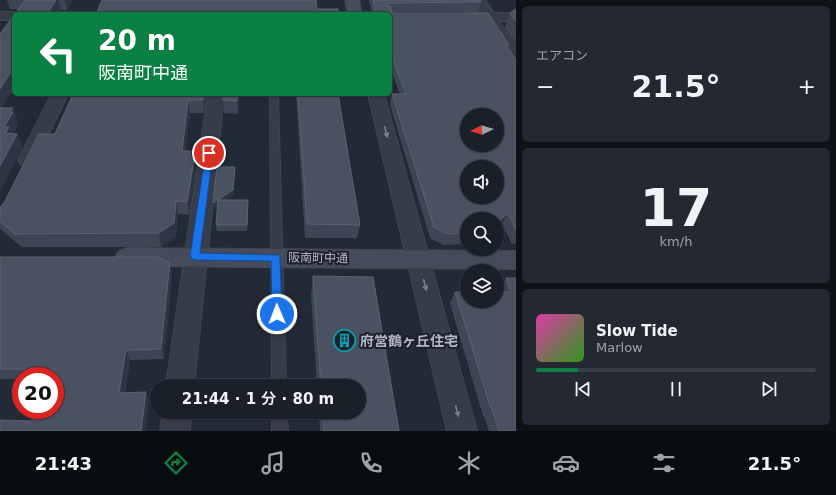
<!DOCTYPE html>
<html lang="ja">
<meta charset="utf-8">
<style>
body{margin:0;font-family:"DejaVu Sans","Noto Sans JP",sans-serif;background:#232831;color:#f1f3f6;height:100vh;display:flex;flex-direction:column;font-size:15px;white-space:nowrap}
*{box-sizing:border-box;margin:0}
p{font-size:13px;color:#9fa3a8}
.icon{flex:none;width:22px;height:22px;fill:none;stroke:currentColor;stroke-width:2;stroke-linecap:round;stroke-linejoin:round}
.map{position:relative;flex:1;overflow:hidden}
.side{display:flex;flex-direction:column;gap:6px;padding:6px;background:#0e1217;width:320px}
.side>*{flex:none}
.banner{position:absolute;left:12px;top:12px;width:380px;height:84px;border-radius:6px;box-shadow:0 1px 3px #0004,0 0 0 1px #383e46;background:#0b8043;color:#fff;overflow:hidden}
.needle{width:26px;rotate:265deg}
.fabs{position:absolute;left:460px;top:108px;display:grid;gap:8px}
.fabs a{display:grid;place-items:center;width:44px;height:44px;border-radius:50%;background:#1a2029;box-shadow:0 1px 3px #0004,0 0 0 1px #383e46;font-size:20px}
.speed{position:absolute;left:12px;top:367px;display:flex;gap:8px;font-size:20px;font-weight:700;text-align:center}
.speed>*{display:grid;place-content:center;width:52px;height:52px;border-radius:50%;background:#1a2029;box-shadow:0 1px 3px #0004,0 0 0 1px #383e46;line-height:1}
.speed .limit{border:6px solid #d22;background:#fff;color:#111}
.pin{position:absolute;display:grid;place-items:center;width:34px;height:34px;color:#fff;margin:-17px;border:2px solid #fff;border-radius:50%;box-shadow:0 1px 4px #0007}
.me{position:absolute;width:44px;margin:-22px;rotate:359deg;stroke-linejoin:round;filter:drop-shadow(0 0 3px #0008)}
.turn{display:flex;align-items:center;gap:14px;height:84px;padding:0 20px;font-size:18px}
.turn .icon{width:52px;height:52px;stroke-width:2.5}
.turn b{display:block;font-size:28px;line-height:34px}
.big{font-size:30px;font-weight:600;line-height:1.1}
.side .card{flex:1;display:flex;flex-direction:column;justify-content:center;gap:6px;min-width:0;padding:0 14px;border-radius:6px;background:#232831}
.side .dial{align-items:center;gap:0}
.dial b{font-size:52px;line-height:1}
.song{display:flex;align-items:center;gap:12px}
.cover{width:48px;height:48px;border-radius:6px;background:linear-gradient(135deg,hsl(320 70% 55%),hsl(110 70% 35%))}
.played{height:4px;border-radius:2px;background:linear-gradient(90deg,#0b8043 15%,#383e46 15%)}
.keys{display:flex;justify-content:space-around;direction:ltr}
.heat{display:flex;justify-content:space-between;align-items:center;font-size:22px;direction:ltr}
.trip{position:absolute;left:150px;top:379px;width:216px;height:40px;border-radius:20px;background:#1a2029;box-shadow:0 1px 3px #0004,0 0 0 1px #383e46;font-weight:600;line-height:40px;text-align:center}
.dock{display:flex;height:64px;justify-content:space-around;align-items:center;background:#0a0d10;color:#9fa3a8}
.dock .icon{width:28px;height:28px}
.dock .active{color:#0b8043}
.dock b{font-size:18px;color:#f1f3f6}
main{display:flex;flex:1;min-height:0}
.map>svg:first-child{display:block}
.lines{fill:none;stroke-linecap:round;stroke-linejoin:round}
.lane-casing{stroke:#404551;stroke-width:2}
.street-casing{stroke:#404551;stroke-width:2}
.secondary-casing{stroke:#404551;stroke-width:2}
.lane{fill:#363c48;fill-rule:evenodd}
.street{fill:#363c48;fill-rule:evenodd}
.secondary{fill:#454b5a;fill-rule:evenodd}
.wall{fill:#3e4655}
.shaded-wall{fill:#2e3544}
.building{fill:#4a5261;stroke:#5a6271;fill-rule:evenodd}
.oneway{fill:#7a808c}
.route{fill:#1a73e8;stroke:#114b97}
.labels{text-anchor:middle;stroke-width:4;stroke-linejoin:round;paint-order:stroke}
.street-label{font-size:12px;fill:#b1b7c4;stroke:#1c212c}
.near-poi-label{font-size:14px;font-weight:bold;fill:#b1b7c4;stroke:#1c212c;text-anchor:start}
</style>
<main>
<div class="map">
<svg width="516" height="431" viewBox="0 0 516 431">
<rect width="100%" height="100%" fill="#232a37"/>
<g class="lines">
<defs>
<path id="lane" d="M270,94H278L286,386H272Z
M272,412H286L288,431H272Z"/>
<path id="street" d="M473,0H485L494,13H516V21H499L516,47V63L511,61L486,21L458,20L456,17L458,14L481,13Z
M0,12H14L19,14H14V20H0Z
M52,94H68L34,164L27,166L20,164L18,160Z
M208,94H224L194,386H166Z
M368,94H384L477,431H447Z
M163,412H191L190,431H160Z"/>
<path id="secondary" d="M345,0H359L362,14H348Z
M127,248L516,251V269L127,266L119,263L115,257L119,251Z"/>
</defs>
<use href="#lane" class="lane-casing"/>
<use href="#street" class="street-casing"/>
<use href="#secondary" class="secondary-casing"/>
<use href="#lane" class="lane"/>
<use href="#street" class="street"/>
<use href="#secondary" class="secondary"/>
</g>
<path class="wall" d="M7,0H73L67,10H61L58,14H15L18,9H10Z
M369,0H480L481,2L478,12H392L509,45L508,48L516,60V243L512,244L502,224L467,219V244L443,245L430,238L390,105L392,94H400L390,67V14H372Z
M516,9V44L505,28L510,13Z
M73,94H207L204,113H190L185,151H191L192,158L195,172L189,215L178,214L176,236L161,247H22L0,229V207H1L55,134Z
M223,94H239L238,114L224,113L223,100Z
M296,94H338L360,225L357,238H305Z
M235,173L233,195L226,200L248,206L247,231H217L216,225L218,206L214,209L213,203Z
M172,274L164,359L130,360L125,393L149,402L32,421L44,413L55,376H21V379H0V369Z
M313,276L399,431H320L319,412H359V386H317L311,295Z
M506,278H516V431H489L484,416H483L450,303L455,292H500L499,289Z"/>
<path class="shaded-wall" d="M56,0H58L61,10L58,14H47Z
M65,0H73L67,10Z
M14,67V88L0,111V89Z
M204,94H207L204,113L203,100Z
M238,94H239L238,114L237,101Z
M188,100L190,113L184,165L182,151Z
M13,108L18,121L17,123L18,125L12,136L17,134L23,147L0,191V166L5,133L4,127L10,112Z
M194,159L195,172L189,215L187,202Z
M235,167V173L233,195L214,209L213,203Z
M176,201L178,214L176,236L161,247L159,233Z
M508,213L502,224L497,229V223Z
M170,263L172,274L164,359L161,349Z
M126,350L130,360L123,402L119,393Z
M146,392L149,402L146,431H141Z"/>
<path class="building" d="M25,0H56L47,14H15Z
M102,0H316L317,9H338L339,14H96Z
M373,0H480L481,2L388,3L386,4L390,6L392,13H488L509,45H506L516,60V230L508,213L497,223V219H467V233L448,234L434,227L392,94H406L390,52V14H376ZM467,115H497V145H467ZM467,167H497V197H467Z
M516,9V21L510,13Z
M14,15V67L0,89V34Z
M73,94H204L203,100H188L182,151H191L190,158L194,159L187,202L176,201L174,223L159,233L15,234L0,221V207H1L5,201L39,134H55Z
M223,94H238L237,101L223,100Z
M298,94H338L360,225L307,224Z
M0,108H13L10,112H13L4,127H9L5,133L17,134L0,166Z
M217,167H235L233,190L213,203Z
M218,200H248L247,225H216Z
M0,257H157L170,263L161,349L126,350L119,393L146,392L141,431H0V420L32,421L34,413H44L45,410H55V376H53L55,369H0Z
M313,276L373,277L399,431H324L323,412H359V386H321Z
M506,278H516V431H499L491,406H490L455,292H467V301H497V292H511Z"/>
<defs><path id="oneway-solid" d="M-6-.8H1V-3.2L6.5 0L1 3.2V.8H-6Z"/></defs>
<g class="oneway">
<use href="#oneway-solid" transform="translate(386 132) rotate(76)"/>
<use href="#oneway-solid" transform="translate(425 285) rotate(76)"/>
<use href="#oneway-solid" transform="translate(457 411) rotate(76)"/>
</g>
<path class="route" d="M206,151H211L213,153L200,253L279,255L280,257L282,314L281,318L277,319L273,318L272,314L271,261L195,260L192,259L190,256Z"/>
<defs>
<symbol id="building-ring" viewBox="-11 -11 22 22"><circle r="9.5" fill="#1c212c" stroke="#0f9aa8" stroke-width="1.5"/><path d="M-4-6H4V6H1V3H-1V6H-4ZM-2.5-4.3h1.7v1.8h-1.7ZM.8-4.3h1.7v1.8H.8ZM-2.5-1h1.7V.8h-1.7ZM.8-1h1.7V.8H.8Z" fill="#0f9aa8"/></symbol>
</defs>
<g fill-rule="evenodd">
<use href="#building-ring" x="332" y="328" width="25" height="25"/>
</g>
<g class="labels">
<g class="street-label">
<text transform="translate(318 258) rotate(1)" y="4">阪南町中通</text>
</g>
<g class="near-poi-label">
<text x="360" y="346">府営鶴ヶ丘住宅</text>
</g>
</g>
</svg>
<div class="fabs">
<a><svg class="needle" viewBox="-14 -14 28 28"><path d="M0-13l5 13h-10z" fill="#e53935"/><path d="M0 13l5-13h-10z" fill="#9fa3a8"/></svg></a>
<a><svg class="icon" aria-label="sound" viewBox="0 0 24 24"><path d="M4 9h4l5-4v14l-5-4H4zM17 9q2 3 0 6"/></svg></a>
<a><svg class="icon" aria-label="search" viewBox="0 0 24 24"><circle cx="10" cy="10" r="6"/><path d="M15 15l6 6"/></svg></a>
<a><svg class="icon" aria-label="layers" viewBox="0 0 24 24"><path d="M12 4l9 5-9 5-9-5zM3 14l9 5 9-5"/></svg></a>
</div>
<div class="speed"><div class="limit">20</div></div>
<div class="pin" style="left:209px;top:153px;background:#d93025"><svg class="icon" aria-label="arrive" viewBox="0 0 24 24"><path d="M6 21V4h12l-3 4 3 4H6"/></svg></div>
<svg class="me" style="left:277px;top:314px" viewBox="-20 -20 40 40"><circle r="17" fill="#1a73e8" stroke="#fff" stroke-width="3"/><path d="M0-11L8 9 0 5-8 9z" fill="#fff"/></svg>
<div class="trip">21:44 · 1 分 · 80 m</div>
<div class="banner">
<div class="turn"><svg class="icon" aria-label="left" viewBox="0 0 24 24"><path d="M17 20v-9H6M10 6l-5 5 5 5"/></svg><div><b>20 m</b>阪南町中通</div></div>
</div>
</div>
<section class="side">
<div class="card"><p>エアコン</p>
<div class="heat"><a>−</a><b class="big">21.5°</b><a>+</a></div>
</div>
<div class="card dial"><b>17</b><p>km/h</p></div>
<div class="card">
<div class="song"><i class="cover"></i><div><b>Slow Tide</b><p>Marlow</p></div></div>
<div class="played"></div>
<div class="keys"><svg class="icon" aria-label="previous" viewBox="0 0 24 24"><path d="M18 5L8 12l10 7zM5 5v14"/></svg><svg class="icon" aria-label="pause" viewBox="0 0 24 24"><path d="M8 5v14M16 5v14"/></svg><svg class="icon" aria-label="next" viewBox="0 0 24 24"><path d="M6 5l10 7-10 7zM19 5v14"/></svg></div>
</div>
</section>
</main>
<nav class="dock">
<b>21:43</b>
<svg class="icon active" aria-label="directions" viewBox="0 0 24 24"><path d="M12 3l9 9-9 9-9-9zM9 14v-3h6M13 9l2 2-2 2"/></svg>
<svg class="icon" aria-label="music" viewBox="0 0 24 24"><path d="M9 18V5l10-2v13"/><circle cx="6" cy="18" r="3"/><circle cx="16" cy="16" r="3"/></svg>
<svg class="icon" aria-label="phone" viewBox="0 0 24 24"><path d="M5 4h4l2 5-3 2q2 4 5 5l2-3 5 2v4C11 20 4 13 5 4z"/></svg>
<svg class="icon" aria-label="climate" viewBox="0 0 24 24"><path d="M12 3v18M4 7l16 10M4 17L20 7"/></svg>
<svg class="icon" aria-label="car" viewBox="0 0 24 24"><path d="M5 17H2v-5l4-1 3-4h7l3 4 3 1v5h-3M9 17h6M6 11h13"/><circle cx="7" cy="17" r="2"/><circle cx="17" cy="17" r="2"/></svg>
<svg class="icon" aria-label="filters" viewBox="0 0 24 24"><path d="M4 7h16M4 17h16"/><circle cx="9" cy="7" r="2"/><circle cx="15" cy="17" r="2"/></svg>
<b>21.5°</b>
</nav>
